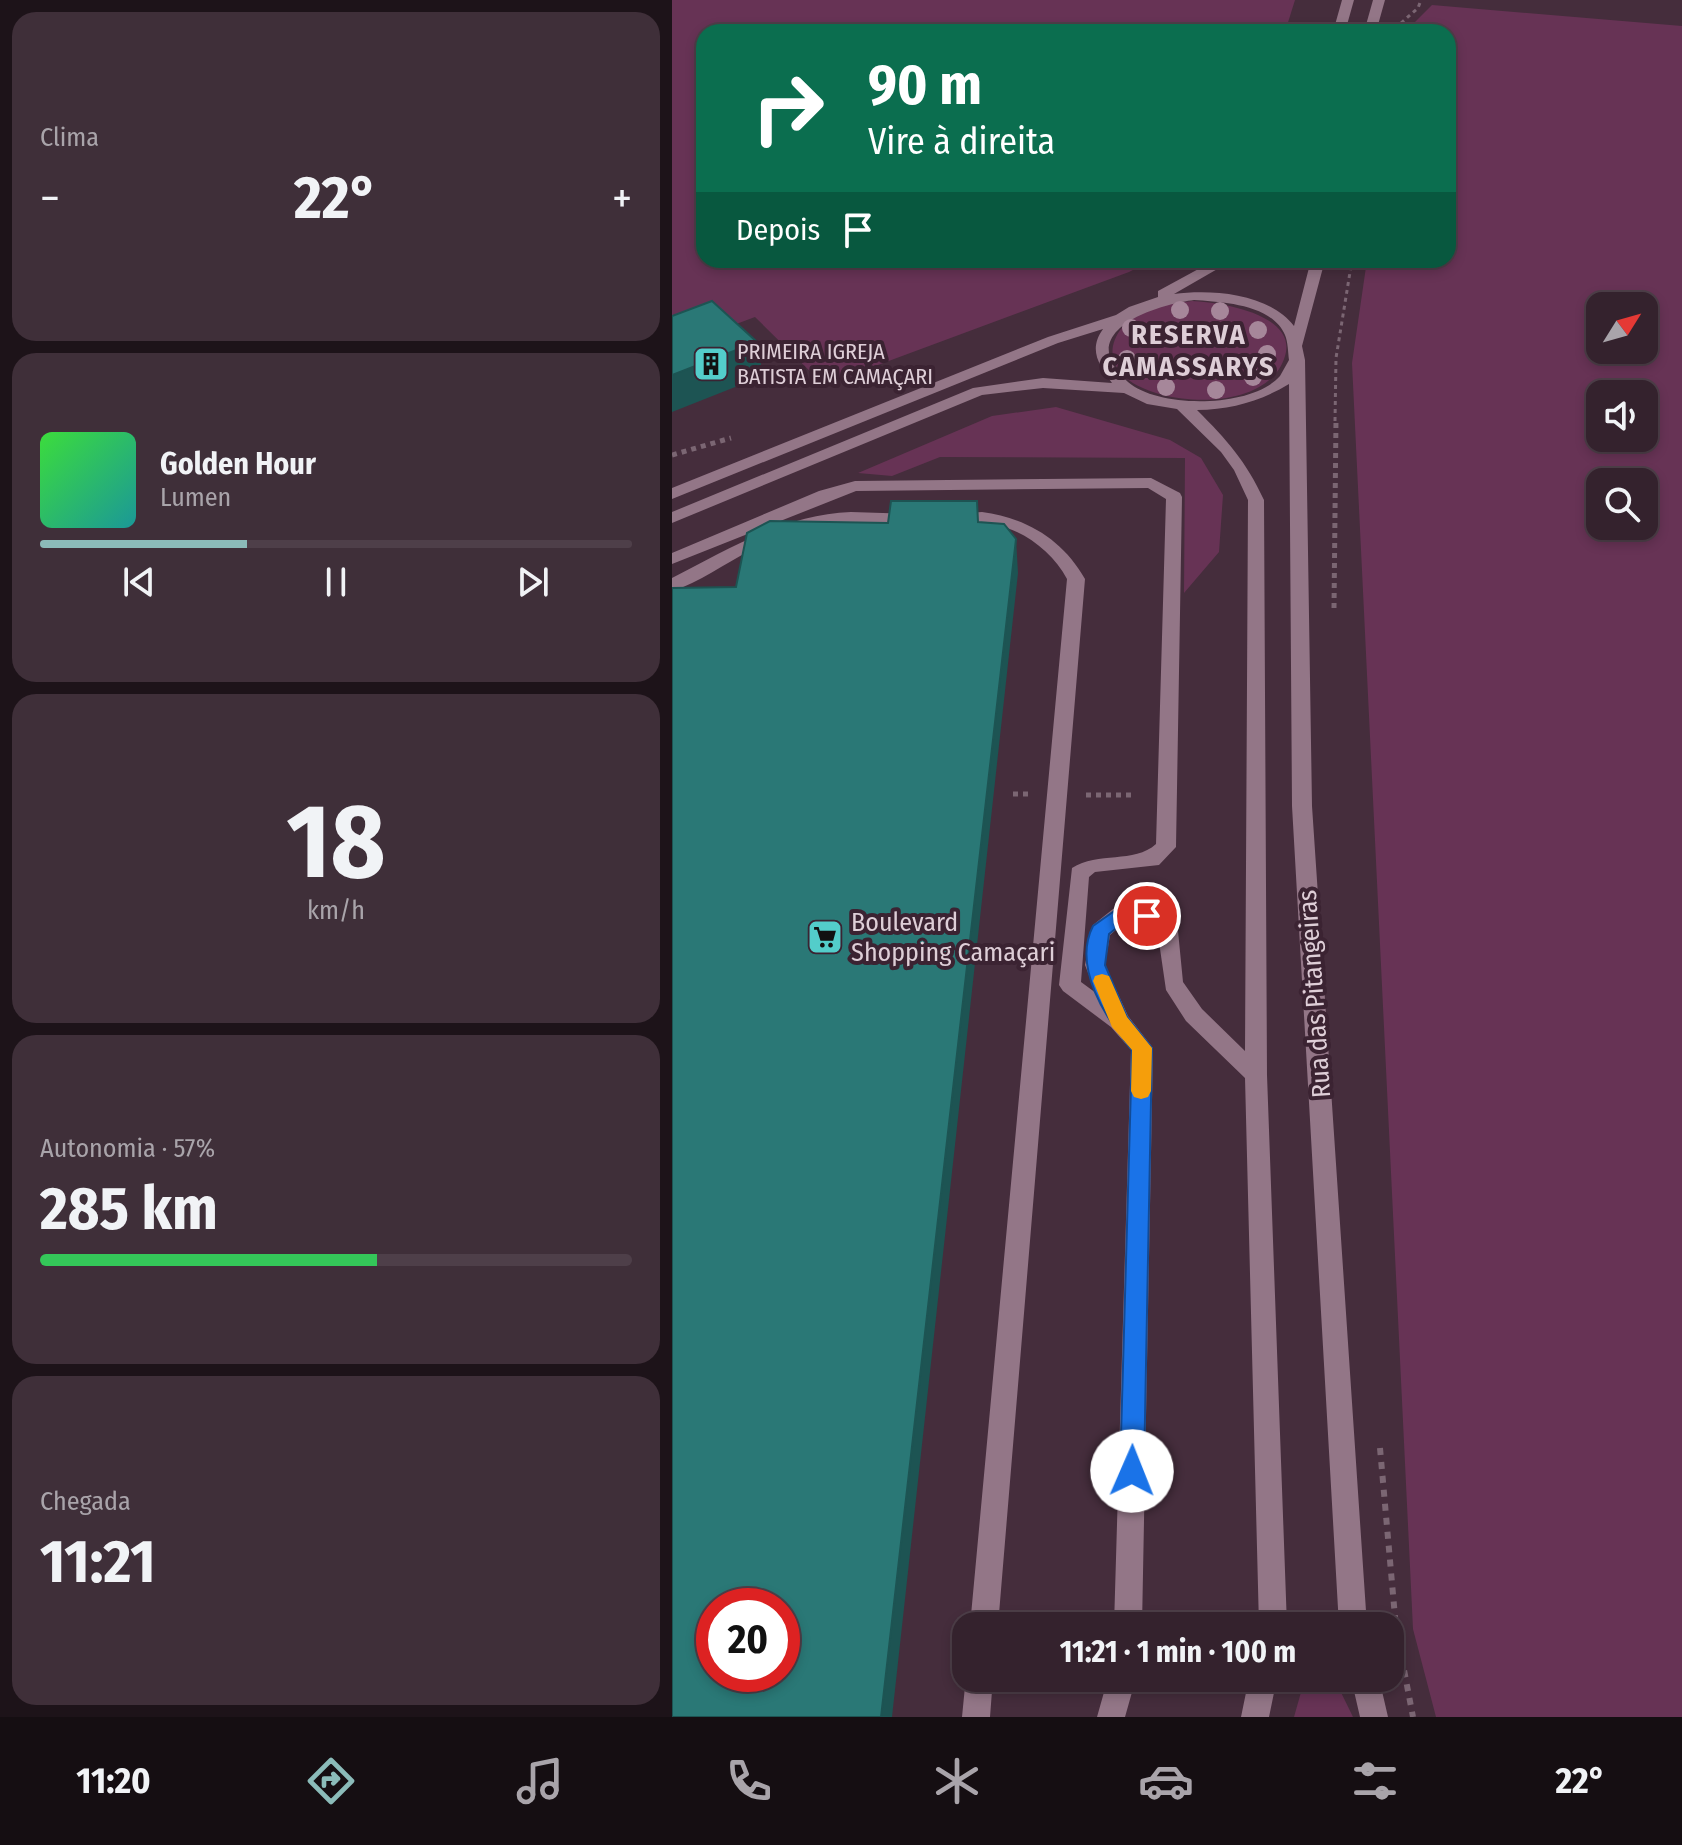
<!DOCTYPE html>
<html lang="pt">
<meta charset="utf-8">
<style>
body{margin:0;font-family:"Fira Sans Condensed",sans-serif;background:#3f2f39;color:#f1f3f6;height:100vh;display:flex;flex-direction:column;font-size:30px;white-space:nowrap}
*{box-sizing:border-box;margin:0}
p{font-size:26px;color:#a9a4aa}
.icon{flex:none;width:44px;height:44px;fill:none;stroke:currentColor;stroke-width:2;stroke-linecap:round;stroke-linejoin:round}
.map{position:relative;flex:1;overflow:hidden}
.panel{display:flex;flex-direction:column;gap:12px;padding:12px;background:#1d1319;width:672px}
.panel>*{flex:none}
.banner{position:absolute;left:24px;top:24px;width:760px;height:244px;border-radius:24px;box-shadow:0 4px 12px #0003,0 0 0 2px #4e3f49;background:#0b6e4f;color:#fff;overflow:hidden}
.needle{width:52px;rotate:53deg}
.buttons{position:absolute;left:914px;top:292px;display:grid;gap:16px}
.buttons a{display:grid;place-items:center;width:72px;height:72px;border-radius:16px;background:#34222d;box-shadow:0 4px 12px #0003,0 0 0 2px #4e3f49;font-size:40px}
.speed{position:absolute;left:24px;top:1588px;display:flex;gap:16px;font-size:40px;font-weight:700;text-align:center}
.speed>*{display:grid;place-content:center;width:104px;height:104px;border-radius:50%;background:#34222d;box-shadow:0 4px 12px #0003,0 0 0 2px #4e3f49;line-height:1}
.speed .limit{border:12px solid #d22;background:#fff;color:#111}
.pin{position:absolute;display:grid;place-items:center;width:68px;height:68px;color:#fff;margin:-34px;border:4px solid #fff;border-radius:50%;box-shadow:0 2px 8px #0007}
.me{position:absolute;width:88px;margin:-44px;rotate:1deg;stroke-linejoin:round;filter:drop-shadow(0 0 6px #0008)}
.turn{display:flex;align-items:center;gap:28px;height:168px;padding:0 40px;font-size:36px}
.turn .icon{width:104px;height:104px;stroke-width:2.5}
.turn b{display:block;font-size:56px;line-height:68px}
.then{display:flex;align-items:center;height:76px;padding:0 40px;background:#0003;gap:16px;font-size:30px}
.big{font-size:60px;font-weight:700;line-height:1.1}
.panel .widget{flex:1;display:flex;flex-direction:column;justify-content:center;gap:12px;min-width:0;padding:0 28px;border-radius:24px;background:#3f2f39}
.panel .dial{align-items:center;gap:0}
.dial b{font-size:104px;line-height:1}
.song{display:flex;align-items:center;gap:24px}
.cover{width:96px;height:96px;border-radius:12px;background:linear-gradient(135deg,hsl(120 70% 55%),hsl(180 70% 35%))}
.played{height:8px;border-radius:4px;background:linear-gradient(90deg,#8bbbb9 35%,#4e3f49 35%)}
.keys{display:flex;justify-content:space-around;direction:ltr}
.heat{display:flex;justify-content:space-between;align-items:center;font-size:44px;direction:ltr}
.charge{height:12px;border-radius:6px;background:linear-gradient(90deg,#34c759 57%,#4e3f49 0)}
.trip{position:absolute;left:280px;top:1612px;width:452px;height:80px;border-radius:24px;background:#34222d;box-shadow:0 4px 12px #0003,0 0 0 2px #4e3f49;font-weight:700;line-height:80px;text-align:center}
.menu{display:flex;height:128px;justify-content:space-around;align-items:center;background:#150e12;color:#a9a4aa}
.menu .icon{width:56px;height:56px}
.menu .on{color:#8bbbb9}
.menu b{font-size:36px;color:#f1f3f6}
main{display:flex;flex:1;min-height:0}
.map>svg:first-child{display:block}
.green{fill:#673355;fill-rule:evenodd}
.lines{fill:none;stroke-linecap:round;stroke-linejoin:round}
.path-far2{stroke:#7b6673;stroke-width:3;stroke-dasharray:4 4;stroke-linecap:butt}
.path-far1{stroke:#7b6673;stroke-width:5;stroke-dasharray:5 5;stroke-linecap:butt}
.path{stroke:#7b6673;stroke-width:6;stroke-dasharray:7 7;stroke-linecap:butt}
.minor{fill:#937687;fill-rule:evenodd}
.tree{fill:#a6879a}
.shaded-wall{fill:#1d5453}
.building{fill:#2a7876;stroke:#1d5453;stroke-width:2;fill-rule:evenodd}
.route{fill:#1a73e8;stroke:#114b97;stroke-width:2}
.slow{fill:#f59e0b}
.labels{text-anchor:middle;stroke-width:8;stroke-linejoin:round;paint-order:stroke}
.far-poi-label{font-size:22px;fill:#deced7;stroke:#3b2332;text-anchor:start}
.poi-label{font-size:26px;fill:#deced7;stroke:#3b2332;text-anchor:start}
.street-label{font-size:26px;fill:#deced7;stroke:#3b2332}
.far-district-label{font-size:28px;font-weight:bold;letter-spacing:2px;fill:#deced7;stroke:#3b2332}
</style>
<main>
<section class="panel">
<div class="widget"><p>Clima</p>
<div class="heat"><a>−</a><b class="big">22°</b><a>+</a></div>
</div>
<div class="widget">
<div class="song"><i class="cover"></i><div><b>Golden Hour</b><p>Lumen</p></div></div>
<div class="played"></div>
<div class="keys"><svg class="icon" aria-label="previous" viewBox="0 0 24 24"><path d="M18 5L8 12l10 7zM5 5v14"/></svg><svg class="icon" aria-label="pause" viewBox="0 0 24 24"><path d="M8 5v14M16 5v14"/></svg><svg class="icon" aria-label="next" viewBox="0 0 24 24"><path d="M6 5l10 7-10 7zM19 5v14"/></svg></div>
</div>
<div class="widget dial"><b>18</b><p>km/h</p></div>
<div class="widget"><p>Autonomia · 57%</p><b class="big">285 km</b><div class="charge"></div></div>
<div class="widget"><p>Chegada</p><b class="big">11:21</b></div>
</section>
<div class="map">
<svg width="1010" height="1717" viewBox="0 0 1010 1717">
<rect width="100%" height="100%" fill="#452d3c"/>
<path class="green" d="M0,0H623L613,32H32V260H480L457,272L152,385L83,317L0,348Z
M760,5L1010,26V1717H764L741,1629L680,363L695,260H776V32H733ZM972,306V350H928V306ZM972,394V438H928V394ZM972,482V526H928V482Z
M520,301C547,302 626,314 613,356C597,411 497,408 458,381C426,359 442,324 473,311C488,304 504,303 520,301Z
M384,407L498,440L529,458L551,495L547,552L512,593L513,458L268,457L220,476L186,473L320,416Z
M633,1678H662L681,1717H622Z"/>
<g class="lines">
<path class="path-far2" d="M729,23L746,8L749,0
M663,421L664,358L680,260"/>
<path class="path-far1" d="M0,455L59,438
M662,608L664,419
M341,794H356
M414,795H464"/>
<path class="path" d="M708,1448L724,1628L741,1717"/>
<path class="minor" d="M670,0H682L673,32H661Z
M701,0H713L704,32H692Z
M543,260H561L502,294C539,289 597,293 622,326L639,260H653L630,346L633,360L640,806L695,1626H667L620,806L617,384C587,402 559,409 525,410C555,440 574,461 592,500L595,1075L615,1626H587L573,1078L514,1021L494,990L486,935L471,924L452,923L438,935L433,965L456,1016L481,1048L470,1626H442L459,1050L439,1027L391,991L387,985L400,868C426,851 462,864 484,844L494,499L476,488L184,491L0,564V553L147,491L183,481L479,478L508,493L510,497L504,847L487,865L423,872L417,877L409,982L424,993L413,965L421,925L441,909L475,908L503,925L506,931L511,982L530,1009L573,1051L576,500L562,470L549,452L505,409L475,404L452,393L371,388L310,395L0,523V512L301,388L371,378L440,383C427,365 416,350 431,329L386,343L0,499V488L376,337L444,315L457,307L486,297V291ZM522,300C550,302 600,304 613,335C616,342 616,352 617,360C614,365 611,371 608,376C580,408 487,409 456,382C399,332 483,305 522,300Z
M179,512L242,514L250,519L242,524C176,523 139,521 78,551C53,563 27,583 0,591V578C58,548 112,515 179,512Z
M310,512C355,518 391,540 413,579L326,1626H298L395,579C379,549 344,524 309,523C297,522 283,528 274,519L282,514Z
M294,1676L321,1678L318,1717H290Z
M436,1678H464L453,1717H425Z
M577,1678H605L597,1717H569Z
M679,1678H707L716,1717H688Z"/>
</g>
<g class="tree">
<circle cx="508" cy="310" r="9"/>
<circle cx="548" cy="311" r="9"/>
<circle cx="459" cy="328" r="9"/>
<circle cx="586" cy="330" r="9"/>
<circle cx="595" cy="354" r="9"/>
<circle cx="455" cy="359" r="9"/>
<circle cx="581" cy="377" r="9"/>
<circle cx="494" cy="387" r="9"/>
<circle cx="544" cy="390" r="9"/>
</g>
<path class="shaded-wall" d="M85,342L91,376L0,412V375Z
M344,539L346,573L220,1717H209Z"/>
<path class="building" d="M40,301L85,342L0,375V316Z
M219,501H305L306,522L332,524L344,539L209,1717H0V588L64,587L75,533L98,521L216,523ZM42,1606H110V1674H42Z"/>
<path class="route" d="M448,907L475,909L484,916L475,923L452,922L437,934L433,965L455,1017L480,1048L472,1471L468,1479L460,1482L452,1479L448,1471L460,1050C434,1019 400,967 421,926Z"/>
<path class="slow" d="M430,974L437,976L455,1017L480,1048L479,1091L476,1097L469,1099L462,1097L459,1091L460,1050L440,1027L421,981L423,976Z"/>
<defs>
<symbol id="building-square" viewBox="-11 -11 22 22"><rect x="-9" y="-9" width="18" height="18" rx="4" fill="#53cdca" stroke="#3b2332"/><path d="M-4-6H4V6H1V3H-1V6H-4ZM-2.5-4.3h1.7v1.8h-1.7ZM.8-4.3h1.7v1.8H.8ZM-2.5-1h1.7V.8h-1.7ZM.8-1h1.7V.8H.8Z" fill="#111"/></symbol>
<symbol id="supermarket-square" viewBox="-11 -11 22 22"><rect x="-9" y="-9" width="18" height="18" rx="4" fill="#53cdca" stroke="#3b2332"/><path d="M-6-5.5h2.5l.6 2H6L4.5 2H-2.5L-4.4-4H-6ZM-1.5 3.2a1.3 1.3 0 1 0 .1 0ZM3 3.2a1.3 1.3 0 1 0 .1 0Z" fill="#111"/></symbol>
</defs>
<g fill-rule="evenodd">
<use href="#building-square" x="19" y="344" width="40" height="40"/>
<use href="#supermarket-square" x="133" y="917" width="40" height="40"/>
</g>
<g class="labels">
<g class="far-poi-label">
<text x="65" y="359">PRIMEIRA IGREJA<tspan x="65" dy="25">BATISTA EM CAMAÇARI</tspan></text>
</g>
<g class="poi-label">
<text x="179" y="931">Boulevard<tspan x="179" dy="30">Shopping Camaçari</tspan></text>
</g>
<g class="street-label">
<text transform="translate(642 994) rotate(-94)" y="9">Rua das Pitangeiras</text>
</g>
<g class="far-district-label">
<text x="517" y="344">RESERVA<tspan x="517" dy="32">CAMASSARYS</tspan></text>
</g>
</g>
</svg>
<div class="buttons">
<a><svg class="needle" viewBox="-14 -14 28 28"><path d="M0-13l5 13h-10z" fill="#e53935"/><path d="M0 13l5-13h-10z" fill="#a9a4aa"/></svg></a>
<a><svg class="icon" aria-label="sound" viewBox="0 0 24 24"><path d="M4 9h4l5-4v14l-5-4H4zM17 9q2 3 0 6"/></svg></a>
<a><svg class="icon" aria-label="search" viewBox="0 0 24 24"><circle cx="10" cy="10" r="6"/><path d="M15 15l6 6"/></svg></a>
</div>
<div class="speed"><div class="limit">20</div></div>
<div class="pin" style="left:475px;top:916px;background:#d93025"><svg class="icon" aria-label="arrive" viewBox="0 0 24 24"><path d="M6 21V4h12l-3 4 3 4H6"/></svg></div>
<svg class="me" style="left:460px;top:1471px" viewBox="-20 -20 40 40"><circle r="19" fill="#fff"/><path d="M0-13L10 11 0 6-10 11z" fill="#1a73e8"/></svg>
<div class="trip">11:21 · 1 min · 100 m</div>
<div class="banner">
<div class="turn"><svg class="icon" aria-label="right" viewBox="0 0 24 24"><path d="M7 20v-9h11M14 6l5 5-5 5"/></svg><div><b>90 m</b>Vire à direita</div></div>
<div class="then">Depois<svg class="icon" aria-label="arrive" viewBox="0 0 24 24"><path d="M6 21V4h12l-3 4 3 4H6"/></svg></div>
</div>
</div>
</main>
<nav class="menu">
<b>11:20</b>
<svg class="icon on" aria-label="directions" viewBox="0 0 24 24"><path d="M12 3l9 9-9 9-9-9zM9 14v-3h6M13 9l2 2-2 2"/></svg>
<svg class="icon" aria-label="music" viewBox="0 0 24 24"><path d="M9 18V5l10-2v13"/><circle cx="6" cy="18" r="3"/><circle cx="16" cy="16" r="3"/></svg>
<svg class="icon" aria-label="phone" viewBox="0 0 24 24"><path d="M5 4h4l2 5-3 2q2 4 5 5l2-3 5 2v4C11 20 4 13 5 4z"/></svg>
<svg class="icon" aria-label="climate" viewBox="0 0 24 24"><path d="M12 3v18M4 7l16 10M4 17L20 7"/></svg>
<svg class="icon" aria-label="car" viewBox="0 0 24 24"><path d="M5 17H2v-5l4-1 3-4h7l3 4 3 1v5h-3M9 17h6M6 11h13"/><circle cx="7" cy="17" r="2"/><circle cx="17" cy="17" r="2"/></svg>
<svg class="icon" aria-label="filters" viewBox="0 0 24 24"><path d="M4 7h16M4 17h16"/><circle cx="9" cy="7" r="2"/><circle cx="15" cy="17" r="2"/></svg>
<b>22°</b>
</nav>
